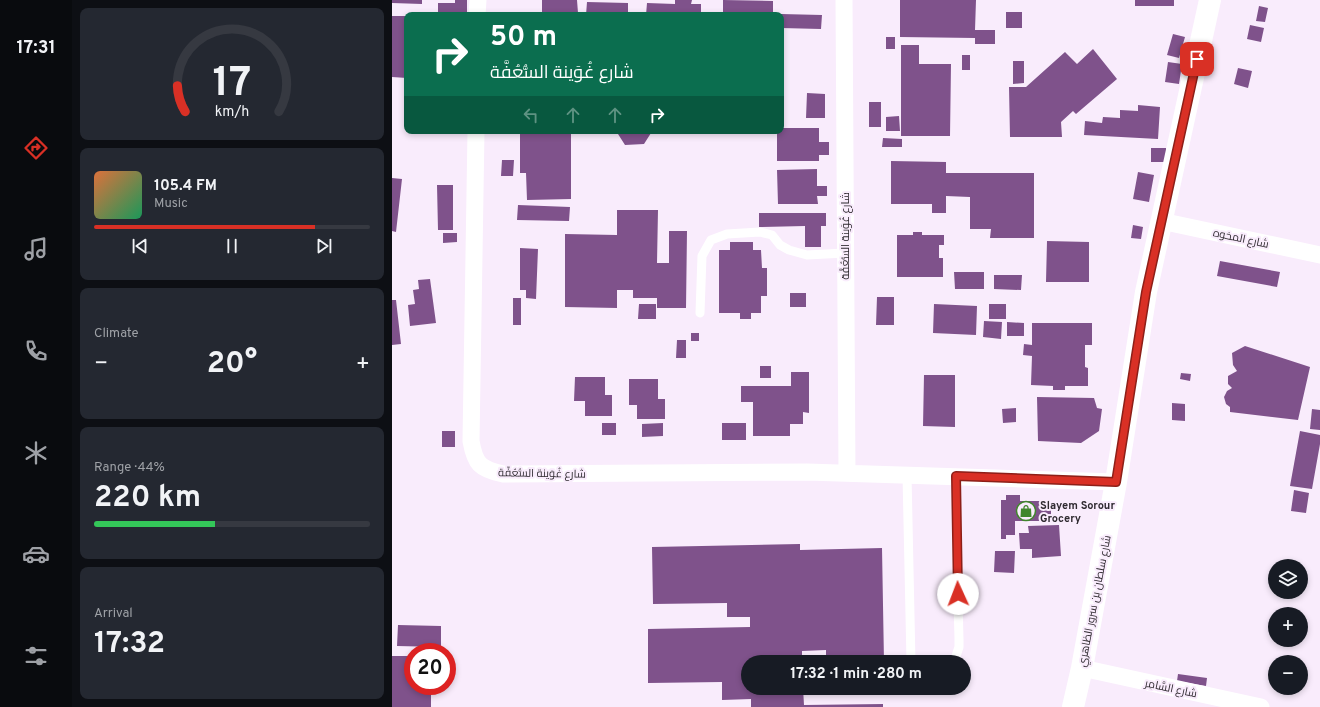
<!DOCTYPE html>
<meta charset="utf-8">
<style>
body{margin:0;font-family:Overpass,Cairo,sans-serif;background:#242831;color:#f1f3f6;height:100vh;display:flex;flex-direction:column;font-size:15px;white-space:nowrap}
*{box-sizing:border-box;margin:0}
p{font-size:13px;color:#9ea1a6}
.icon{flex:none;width:22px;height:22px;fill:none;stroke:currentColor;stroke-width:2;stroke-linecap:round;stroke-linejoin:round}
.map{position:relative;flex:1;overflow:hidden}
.panel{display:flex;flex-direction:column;gap:8px;padding:8px;background:#0d0f14;width:320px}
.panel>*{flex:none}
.banner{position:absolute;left:12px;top:12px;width:380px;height:122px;border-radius:8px;box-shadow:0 2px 6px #0003;background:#0b6e4f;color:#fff;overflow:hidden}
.fabs{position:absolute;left:876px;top:559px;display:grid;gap:8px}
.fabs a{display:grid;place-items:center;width:40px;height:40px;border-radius:50%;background:#171b24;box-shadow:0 2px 6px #0003;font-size:20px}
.speed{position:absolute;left:12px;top:643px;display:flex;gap:8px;font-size:20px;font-weight:700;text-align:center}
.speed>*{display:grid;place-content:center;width:52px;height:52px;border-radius:50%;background:#171b24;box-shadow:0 2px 6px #0003;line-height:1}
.speed .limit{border:6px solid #d22;background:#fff;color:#111}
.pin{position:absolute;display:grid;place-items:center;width:34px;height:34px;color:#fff;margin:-17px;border-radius:8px;box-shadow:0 2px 6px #0006}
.me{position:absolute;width:44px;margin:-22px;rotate:358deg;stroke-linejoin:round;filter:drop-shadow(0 0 3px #0008)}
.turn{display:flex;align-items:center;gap:14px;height:84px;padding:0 20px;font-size:18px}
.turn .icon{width:52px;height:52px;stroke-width:2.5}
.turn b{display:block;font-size:28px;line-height:34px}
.lanes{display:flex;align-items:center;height:38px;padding:0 20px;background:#0003;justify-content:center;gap:20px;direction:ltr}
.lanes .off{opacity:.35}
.big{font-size:30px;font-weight:700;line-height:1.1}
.panel .widget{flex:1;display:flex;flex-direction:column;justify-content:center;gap:6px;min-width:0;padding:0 14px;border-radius:8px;background:#242831}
.panel .dial{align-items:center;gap:0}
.dial svg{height:104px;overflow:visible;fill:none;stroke:#363941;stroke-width:7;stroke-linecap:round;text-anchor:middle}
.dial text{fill:#f1f3f6;stroke:none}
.song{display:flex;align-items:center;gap:12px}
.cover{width:48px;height:48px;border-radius:6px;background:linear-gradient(135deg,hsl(20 70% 55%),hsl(150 70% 35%))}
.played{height:4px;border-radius:2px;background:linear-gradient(90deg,#d93025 80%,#363941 80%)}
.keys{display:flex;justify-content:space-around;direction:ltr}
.heat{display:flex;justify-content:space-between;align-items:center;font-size:22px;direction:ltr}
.charge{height:6px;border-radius:3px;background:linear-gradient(90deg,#34c759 44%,#363941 0)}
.trip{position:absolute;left:349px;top:655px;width:230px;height:40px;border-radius:20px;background:#171b24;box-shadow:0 2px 6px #0003;font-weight:700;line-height:40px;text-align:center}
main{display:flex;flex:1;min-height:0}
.tabs{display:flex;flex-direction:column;width:72px;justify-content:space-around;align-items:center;background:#090b0e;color:#9ea1a6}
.tabs .icon{width:28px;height:28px}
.tabs .selected{color:#d93025}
.tabs b{font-size:18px;color:#f1f3f6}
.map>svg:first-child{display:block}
.building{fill:#7f528b}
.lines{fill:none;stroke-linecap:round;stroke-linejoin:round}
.lane{stroke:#fff;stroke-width:9}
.street{stroke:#fff;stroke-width:17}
.secondary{stroke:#fff;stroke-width:22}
.route-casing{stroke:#8d1f18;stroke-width:10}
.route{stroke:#d93025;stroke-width:7}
.labels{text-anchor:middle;stroke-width:4;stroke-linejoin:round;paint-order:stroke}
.street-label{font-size:11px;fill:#2f2a30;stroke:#f9ecfc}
.poi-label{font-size:11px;font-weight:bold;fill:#2f2a30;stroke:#f9ecfc;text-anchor:start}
</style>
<main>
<nav class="tabs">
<b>17:31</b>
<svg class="icon selected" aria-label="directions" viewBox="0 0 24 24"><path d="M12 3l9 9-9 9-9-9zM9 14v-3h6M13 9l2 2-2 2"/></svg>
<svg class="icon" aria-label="music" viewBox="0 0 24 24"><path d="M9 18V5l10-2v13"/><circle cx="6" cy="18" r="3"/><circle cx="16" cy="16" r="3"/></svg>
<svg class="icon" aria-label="phone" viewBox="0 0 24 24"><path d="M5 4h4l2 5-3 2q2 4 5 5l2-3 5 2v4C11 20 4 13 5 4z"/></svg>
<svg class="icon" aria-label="climate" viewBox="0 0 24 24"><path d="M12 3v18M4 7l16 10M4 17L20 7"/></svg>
<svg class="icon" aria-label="car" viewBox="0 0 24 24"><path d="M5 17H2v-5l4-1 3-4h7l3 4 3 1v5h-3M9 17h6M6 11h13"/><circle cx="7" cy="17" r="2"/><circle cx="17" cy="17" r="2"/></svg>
<svg class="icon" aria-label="filters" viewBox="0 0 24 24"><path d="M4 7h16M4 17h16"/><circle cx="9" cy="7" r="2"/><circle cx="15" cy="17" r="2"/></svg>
</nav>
<section class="panel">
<div class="widget dial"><svg viewBox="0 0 100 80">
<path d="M14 69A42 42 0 1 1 86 69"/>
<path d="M14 69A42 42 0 0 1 8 49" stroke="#d93025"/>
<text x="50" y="56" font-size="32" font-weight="700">17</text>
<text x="50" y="72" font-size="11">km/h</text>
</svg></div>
<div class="widget">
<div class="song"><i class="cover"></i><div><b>105.4 FM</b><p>Music</p></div></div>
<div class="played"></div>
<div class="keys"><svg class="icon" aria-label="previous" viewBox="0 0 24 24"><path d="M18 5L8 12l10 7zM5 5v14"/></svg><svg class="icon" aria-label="pause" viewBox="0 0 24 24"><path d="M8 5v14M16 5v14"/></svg><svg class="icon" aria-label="next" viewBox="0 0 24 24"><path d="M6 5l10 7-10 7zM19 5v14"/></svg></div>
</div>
<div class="widget"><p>Climate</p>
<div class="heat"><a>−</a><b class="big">20°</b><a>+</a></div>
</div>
<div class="widget"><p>Range · 44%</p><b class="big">220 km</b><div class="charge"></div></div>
<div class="widget"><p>Arrival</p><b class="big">17:32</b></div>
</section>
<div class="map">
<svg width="928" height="707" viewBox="0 0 928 707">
<rect width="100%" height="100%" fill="#f9ecfc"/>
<path class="building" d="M0,0H30V4L0,3Z
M63,0H75V14H46V3H63Z
M150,0H185L186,13H150Z
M283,0H300L299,4H309V15H254L255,3L283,4Z
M331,0L381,1V15H331Z
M508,0H584L583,30H603V44H583V38L508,37Z
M743,0H782V6H743Z
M195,2L236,3V15H194Z
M867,6L876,8L873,22L864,21Z
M614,12H630V28H614Z
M389,14L430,15L429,29L389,28Z
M0,16H15V78L0,77Z
M858,25L872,28L869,42L855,39Z
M781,34L793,37L787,58L775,55Z
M494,37H503V49H494Z
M509,45H527V64H559L558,136H509Z
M701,49L725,79L684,114L681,111L669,122L670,137H618L617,87H634L673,52L685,64Z
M570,55H578V70H570Z
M621,61H632V83L621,84Z
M776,62L790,64L787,84L773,82Z
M846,68L860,71L856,88L842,84Z
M415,93L433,94V118H414Z
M477,102H489V127H477Z
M746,105L768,107L766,139L692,135L693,121L710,123L711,117L728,118V110L746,111Z
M507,116L508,131H494V117Z
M389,128H427V142H437V155H427V161H385V131H389Z
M110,131H126V134H110Z
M128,131H179V199L135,200L134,173H128Z
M226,131H259V133L252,144L233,145L226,134Z
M491,138L510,139V147H490Z
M759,148H774V162H759Z
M110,160H122L121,176H109Z
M499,161L554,162V173H642V238H598L599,229H578V197L554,196V213H540V204H499Z
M425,169V186H435V196H425L426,204H386L385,170Z
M746,172L762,175L757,202L741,199Z
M0,178L10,179L4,232L0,231Z
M45,185H61V230H46Z
M126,205L178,207L177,221L125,220Z
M225,210H266L265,263H277V231H295L294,308H265V298H241V290H225V308L173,307V234L225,235Z
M367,213H434V226H429V247H413V226L367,227Z
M741,225L751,227L749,239L739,238Z
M521,232H530V235H552V245H547V258H551V277H505V235H521Z
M51,233H65V242L51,243Z
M655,241L697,242V282H654Z
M338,242H361V250H369L370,268H375V296H369V313H359V319H348V313H327V250H338Z
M128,248L146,249L144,299L134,298V290H128Z
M828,261L888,272L885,287L825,276Z
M562,272H592V289H563Z
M602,275H630L629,290L602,289Z
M38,279L44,323L18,326L16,305L23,304L21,290L27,289L26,280Z
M398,293H414V307H398Z
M485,297H502V325H484Z
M121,298H129V325H121Z
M0,300H4L9,344L0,345Z
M247,304H264V319H246Z
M542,304L585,306L584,335L541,333Z
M597,304H614V319H597Z
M592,321L610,322L609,339L591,337Z
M615,322L632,323V336H615Z
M640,323H700V345H693V367L696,368V386H673V390H661V386L639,385L640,356L631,355L632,344L640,345Z
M299,333H307V341H299Z
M285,340H294V358H284Z
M853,346L918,367L906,420L838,412V407L834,404L832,397L835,391L840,388L836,384V376L845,371L841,365L840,353Z
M368,366H379V378H368Z
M399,372H417V413L411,412V424H398V436H361V402H349V386H399Z
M789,373L799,374L798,381L788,379Z
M532,375H563V427L531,426Z
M183,377H213V395H220V416H193V401H182Z
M237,379H266V399H273V419H245V405H237Z
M645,397L702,398L705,408L710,409L707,431L689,443L646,441Z
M780,403L793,404V421L780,420Z
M624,408V422L611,423L610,409Z
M920,409L928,410V430L918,429Z
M210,423H224V435H210Z
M271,423V436L250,437V424Z
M330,423H354V440H330Z
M50,431H63V447H50Z
M908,431L928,435V444L920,489L898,486Z
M902,490L917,493L914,513L899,511Z
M614,495H628V501H659V521H623V535H614V539H609V500H614Z
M667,525L669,556L640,558V549H628L627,533H637L636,526Z
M408,544V550L490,548L492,662H434V650L410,651V662H356V688H411L412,705L491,704V707H359V699L330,700V682L256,683V629L358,627V617H335V603L261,604L260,547Z
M603,551H623L622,573L602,572Z
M6,625L49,626V647L5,646Z
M0,656H21V686H47L46,688L39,690V707H0Z
M786,674L815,678L814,686L785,681Z
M434,688H492L493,694L434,695Z"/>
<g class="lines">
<path class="lane" d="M308,313L310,256L319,240L335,234L368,232L380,235L388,245L397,250L415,255L453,253
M515,475L519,662
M562,662L567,647V639L565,564L564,476"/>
<path class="street" d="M452,0L455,473
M85,15L86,0
M84,131L79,441C83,464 88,469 111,474L415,472L724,482
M769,221L928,255
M690,668L869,707"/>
<path class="secondary" d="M681,707L690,668L724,482L754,292L818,0"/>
</g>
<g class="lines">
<defs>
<path id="route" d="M566,594L564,476L724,482L754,292L805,59"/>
</defs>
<use href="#route" class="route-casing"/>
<use href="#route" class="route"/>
</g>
<defs>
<symbol id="shop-ring" viewBox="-11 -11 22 22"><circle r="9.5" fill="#f9ecfc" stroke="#40862c" stroke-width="1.5"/><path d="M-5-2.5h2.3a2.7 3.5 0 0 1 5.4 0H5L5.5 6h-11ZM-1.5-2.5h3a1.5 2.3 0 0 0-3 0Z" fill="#40862c"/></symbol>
</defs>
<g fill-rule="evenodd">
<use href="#shop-ring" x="623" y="500" width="22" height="22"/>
</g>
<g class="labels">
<g class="street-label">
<text transform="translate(453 236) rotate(-90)" y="4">شارع غُوَينة السُّعُفَّة</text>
<text transform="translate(849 238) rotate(12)" y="4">شارع المخوه</text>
<text transform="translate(150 473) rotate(1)" y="4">شارع غُوَينة السُّعُفَّة</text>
<text transform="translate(702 601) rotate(-79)" y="4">شارع سلطان بن سرور الظاهري</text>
<text transform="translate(779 688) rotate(12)" y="4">شارع السَّامِر</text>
</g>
<g class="poi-label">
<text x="648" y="509">Slayem Sorour<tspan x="648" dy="13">Grocery</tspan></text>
</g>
</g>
</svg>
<div class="fabs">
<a><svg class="icon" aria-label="layers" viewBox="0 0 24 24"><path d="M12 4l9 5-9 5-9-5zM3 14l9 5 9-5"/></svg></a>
<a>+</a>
<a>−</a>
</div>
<div class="speed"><div class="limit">20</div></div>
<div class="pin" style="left:805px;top:59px;background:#d93025"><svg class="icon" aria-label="arrive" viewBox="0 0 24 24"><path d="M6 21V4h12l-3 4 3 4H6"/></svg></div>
<svg class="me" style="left:566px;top:594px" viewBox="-20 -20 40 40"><circle r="19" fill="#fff"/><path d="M0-13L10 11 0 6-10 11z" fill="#d93025"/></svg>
<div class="trip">17:32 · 1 min · 280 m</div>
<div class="banner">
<div class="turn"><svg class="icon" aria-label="right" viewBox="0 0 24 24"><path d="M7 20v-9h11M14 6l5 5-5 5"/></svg><div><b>50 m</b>شارع غُوَينة السُّعُفَّة</div></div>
<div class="lanes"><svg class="icon off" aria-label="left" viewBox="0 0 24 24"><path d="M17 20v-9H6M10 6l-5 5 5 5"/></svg><svg class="icon off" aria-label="ahead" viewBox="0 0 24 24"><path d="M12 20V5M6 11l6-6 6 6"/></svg><svg class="icon off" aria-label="ahead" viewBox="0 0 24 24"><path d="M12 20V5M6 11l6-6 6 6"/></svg><svg class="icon" aria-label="right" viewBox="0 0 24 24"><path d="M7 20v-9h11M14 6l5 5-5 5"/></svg></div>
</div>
</div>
</main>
